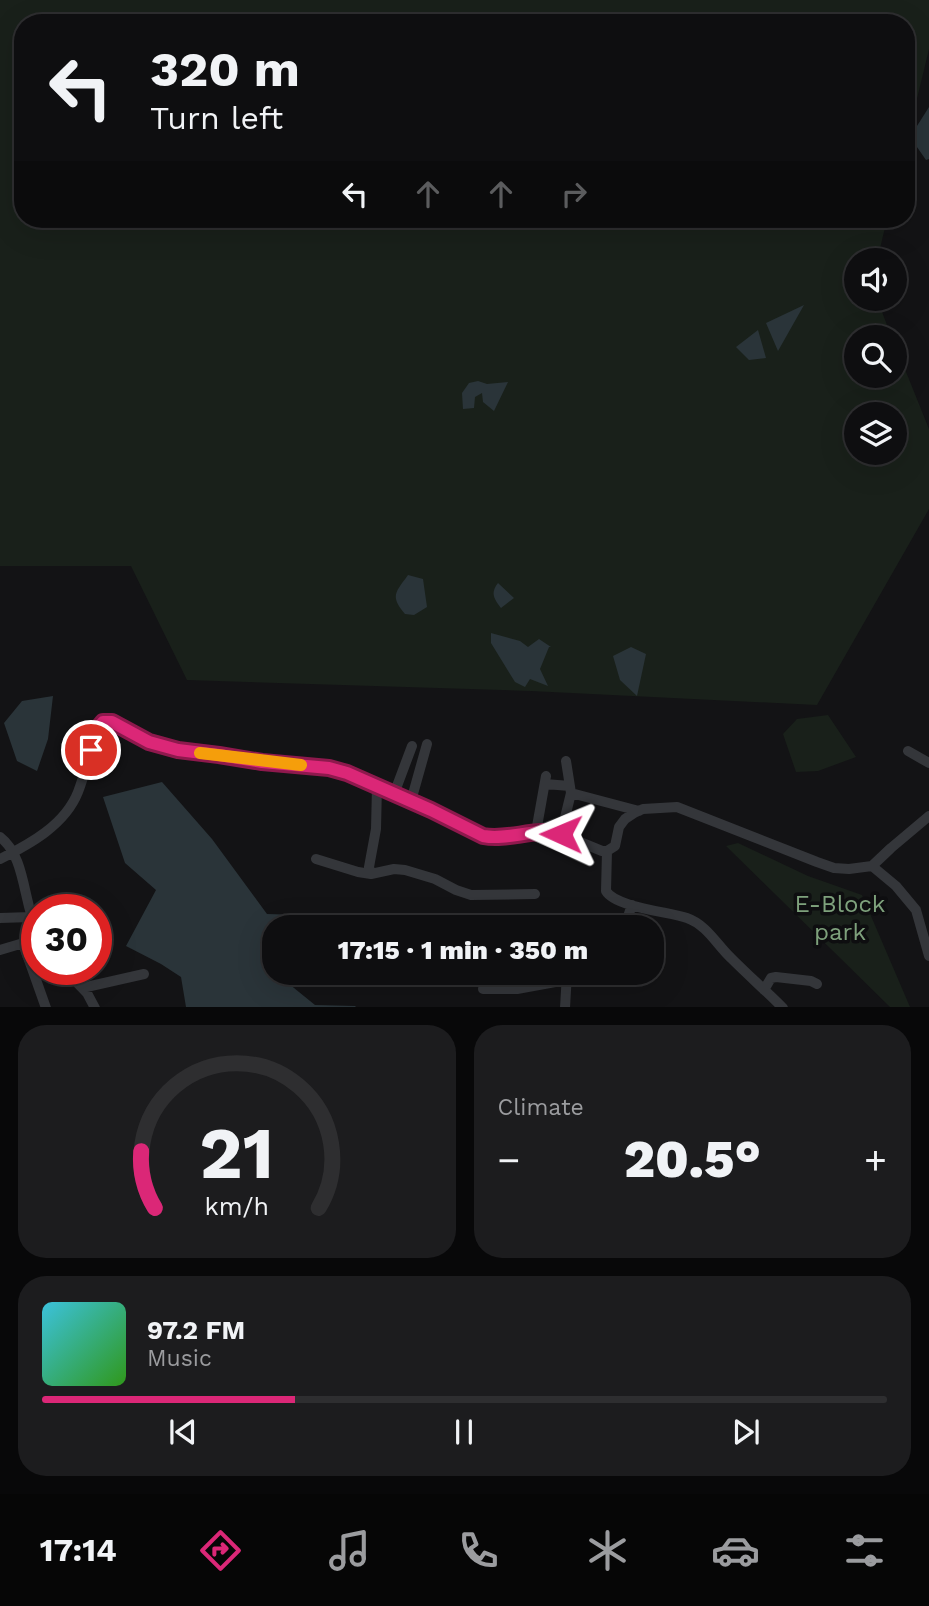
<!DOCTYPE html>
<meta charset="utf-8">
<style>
body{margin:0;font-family:"Work Sans",sans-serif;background:#1c1c1e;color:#f1f3f6;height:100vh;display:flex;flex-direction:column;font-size:26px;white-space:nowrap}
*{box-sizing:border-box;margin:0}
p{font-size:23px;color:#9b9c9f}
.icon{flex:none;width:38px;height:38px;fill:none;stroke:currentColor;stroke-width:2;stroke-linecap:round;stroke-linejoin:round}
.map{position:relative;height:1007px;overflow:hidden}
.sheet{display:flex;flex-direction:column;gap:18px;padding:18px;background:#080809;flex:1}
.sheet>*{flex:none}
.hud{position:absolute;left:14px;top:14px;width:901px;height:214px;border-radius:28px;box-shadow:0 7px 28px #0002,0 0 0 2px #2e2e30;background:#0e0e10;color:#f1f3f6;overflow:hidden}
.fabs{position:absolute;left:844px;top:248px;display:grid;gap:14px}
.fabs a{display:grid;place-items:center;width:63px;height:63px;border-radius:50%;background:#0e0e10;box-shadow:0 7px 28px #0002,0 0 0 2px #2e2e30;font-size:35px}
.speed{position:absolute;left:21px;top:894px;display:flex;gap:14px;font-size:35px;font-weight:700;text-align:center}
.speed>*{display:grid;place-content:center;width:91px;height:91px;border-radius:50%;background:#0e0e10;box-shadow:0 7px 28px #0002,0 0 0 2px #2e2e30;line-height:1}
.speed .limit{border:10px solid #d22;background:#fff;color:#111}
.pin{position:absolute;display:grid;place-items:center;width:60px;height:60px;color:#fff;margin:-30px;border:4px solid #fff;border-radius:50%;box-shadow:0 2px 7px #0007}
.me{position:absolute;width:77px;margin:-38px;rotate:271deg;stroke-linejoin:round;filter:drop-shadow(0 0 5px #0008)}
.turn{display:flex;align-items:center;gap:24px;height:147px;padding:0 21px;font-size:32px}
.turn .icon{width:91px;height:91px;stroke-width:2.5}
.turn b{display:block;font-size:49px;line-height:60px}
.lanes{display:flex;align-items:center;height:66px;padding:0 21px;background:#0003;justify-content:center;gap:35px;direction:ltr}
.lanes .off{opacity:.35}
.big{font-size:52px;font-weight:800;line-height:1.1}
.sheet .card{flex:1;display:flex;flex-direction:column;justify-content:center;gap:10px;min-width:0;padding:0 24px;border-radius:28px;background:#1c1c1e}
.sheet .dial{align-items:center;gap:0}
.dial svg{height:182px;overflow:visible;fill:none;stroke:#2e2e30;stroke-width:7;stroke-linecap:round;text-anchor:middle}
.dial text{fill:#f1f3f6;stroke:none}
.song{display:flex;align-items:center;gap:21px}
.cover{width:84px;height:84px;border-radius:10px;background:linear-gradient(135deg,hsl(190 70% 55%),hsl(110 70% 35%))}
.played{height:7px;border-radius:4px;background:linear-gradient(90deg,#db2777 30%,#2e2e30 30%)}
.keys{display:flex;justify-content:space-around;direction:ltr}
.heat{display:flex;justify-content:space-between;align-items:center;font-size:38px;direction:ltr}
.sheet .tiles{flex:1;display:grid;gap:18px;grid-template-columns:1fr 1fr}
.card:last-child{grid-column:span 2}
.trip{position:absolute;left:262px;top:915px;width:402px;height:70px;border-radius:28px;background:#0e0e10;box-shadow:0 7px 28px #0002,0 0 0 2px #2e2e30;font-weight:800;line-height:70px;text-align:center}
.tabs{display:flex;height:112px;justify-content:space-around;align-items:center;background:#060606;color:#9b9c9f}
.tabs .icon{width:49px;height:49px}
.tabs .current{color:#db2777}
.tabs b{font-size:32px;color:#f1f3f6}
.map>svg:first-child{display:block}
.green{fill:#19201a;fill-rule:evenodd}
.water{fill:#2a3439}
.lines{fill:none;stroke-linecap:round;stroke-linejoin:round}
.street{stroke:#34363a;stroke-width:10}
.route-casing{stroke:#8e194d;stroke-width:18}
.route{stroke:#db2777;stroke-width:12}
.slow{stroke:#f59e0b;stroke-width:12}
.labels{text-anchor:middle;stroke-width:7;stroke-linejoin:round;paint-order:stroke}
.park-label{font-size:24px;fill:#7ea17c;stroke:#0e0e10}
</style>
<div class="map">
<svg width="929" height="1008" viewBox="0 0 929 1008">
<rect width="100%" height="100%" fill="#131315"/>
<path class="green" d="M0,0H929V49L907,140L906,23H23V219H887L877,261H856V299H877L892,338H856V376H894V342L929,429V509L817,705L531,691L187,680L131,566H0ZM856,415H894V453H856Z
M828,715L856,757L818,771L796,772L783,734L797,719Z
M738,843L808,876L862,895L910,1007H890L726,846Z"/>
<path class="water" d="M929,107V159L926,160L910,137Z
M804,305L778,351L766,323Z
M758,330L766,358L749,360L736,347Z
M478,381L487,384L508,382L494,411L483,402L482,393L475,397L474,408L463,409L462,393L469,383Z
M408,575L423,579L427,607L414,615L405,614C390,596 395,593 408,575Z
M498,583L514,598L501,608C494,599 490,593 498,583Z
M491,633L520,641L528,647L539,639L551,647H549L540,669L548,686L530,679L525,687L515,682L491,643Z
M631,647L646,654L637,696L620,680L613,656Z
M53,696L48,739L37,771L17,761L4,723L22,701Z
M162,782L212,839L267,914L299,915L304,927L275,928V973H279L278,975L315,1005L355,1006L356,1007H186L181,977L161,964L126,946L156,890L125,863L103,797Z"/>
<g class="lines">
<path class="street" d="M908,751L929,763
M545,784L570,786
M377,786L376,829L369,867L371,874L394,869L405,870L435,879L456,890L471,895L535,894
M571,793L639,811
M394,794L412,746
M411,801L427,744
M536,832L546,776
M561,834L571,793L566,761
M0,837C26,857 23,902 37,931
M607,851L606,891C615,907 669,912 687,918C707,925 717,945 731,958C748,975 766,991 783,1008
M0,859C30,844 65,825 78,792C86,771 91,749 98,728L103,722H112L149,742L178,750L262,762L329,768L347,773L431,810L483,837C508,840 533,829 558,833L602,851H607L615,846L619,827L625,819L634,813L643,809L677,807L817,862L834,868L849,869L872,866L891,848L929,816
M316,859L358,872L371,874
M872,866L896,886L916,910L929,956
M0,918L31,917
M624,928L632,905
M23,943L46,1008
M0,950L37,939
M65,970L87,993L95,1008
M82,988L144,974
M483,989H517L566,980
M764,990L771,978L776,977L811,981L817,984
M565,1008L567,973"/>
</g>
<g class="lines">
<defs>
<path id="route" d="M91,750L98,728L103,722H112L149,742L178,750L219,755L262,762L329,768L347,773L431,810L483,836C509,841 535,827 561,834"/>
</defs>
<use href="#route" class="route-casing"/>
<use href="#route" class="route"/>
<path class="slow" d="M200,753L301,765"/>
</g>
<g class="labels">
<g class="park-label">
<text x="840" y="912">E-Block<tspan x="840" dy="28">park</tspan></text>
</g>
</g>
</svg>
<div class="fabs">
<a><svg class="icon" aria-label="sound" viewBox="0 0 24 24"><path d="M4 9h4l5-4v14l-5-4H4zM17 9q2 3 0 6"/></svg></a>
<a><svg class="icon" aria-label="search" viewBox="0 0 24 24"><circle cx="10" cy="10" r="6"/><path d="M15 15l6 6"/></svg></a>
<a><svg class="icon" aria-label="layers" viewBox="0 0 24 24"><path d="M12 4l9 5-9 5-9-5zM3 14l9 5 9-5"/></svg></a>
</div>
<div class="speed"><div class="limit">30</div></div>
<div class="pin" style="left:91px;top:750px;background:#d93025"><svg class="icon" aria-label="arrive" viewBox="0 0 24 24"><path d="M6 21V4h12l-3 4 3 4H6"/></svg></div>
<svg class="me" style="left:561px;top:834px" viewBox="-20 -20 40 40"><path d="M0-17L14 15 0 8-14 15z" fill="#db2777" stroke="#fff" stroke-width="4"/></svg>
<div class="trip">17:15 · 1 min · 350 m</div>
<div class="hud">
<div class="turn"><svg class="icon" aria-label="left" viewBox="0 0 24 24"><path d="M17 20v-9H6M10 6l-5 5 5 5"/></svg><div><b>320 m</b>Turn left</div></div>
<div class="lanes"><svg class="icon" aria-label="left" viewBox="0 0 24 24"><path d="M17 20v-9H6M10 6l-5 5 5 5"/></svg><svg class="icon off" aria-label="ahead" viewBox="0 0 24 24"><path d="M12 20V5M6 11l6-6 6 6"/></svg><svg class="icon off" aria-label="ahead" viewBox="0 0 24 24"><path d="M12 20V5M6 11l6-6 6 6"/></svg><svg class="icon off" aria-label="right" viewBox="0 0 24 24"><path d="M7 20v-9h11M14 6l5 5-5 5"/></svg></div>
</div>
</div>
<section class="sheet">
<div class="tiles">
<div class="card dial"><svg viewBox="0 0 100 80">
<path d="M14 69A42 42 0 1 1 86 69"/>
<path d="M14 69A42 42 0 0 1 8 44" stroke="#db2777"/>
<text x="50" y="56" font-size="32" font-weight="700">21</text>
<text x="50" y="72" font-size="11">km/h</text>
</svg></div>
<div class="card"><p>Climate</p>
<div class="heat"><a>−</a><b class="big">20.5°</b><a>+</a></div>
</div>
<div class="card">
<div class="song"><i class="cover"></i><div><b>97.2 FM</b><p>Music</p></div></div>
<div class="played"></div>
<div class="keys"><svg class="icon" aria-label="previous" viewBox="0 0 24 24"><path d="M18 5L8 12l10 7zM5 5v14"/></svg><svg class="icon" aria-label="pause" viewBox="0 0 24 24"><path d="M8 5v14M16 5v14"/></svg><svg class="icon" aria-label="next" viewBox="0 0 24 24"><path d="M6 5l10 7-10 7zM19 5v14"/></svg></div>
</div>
</div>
</section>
<nav class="tabs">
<b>17:14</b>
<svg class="icon current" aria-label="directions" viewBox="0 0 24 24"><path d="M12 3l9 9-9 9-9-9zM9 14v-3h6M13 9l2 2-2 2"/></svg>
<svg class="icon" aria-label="music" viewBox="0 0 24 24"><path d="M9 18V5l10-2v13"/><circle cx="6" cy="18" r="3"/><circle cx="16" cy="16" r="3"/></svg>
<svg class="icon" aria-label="phone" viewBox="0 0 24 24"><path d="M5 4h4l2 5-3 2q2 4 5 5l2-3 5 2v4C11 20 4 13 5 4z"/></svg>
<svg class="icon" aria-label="climate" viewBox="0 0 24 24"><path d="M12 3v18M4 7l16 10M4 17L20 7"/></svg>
<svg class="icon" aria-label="car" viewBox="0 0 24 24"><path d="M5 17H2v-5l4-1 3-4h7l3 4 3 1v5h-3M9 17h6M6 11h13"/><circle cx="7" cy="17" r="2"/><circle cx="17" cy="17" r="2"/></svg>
<svg class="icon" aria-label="filters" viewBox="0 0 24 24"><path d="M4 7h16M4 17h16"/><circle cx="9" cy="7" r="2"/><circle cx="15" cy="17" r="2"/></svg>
</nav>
